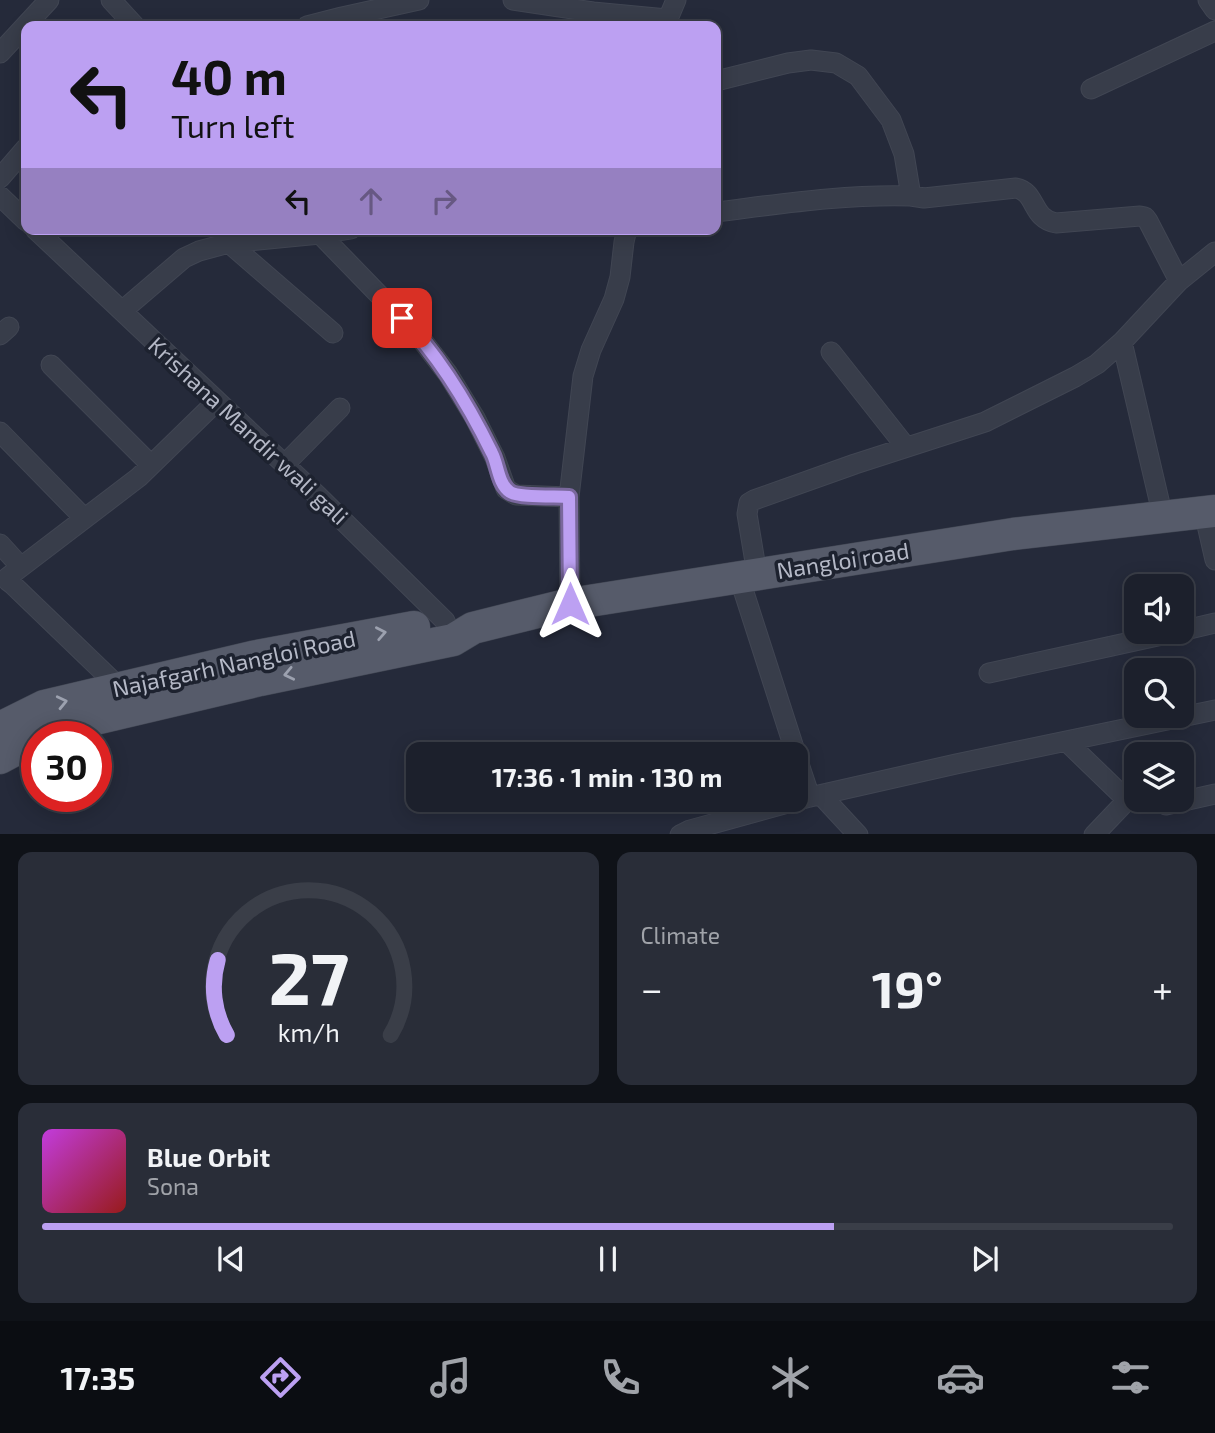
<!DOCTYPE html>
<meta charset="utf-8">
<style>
body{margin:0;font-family:"Exo 2",sans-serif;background:#292d38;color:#f1f3f6;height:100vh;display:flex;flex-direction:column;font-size:26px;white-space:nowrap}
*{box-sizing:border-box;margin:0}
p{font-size:23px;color:#a0a3a9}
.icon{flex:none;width:38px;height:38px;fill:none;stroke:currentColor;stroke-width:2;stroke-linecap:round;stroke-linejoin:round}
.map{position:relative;height:834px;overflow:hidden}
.panel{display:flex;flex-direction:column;gap:18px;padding:18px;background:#0f1218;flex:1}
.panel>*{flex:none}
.banner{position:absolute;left:21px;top:21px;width:700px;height:214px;border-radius:14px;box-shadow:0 4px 18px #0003,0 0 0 2px #3a3e48;background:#bca0f2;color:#111;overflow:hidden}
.fabs{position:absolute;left:1124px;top:574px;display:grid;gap:14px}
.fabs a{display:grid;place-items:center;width:70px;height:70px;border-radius:14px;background:#1c202c;box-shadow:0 4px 18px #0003,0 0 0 2px #3a3e48;font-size:35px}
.speed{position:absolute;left:21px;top:721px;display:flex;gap:14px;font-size:35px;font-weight:700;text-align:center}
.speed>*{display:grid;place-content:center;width:91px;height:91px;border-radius:50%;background:#1c202c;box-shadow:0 4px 18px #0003,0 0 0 2px #3a3e48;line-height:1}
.speed .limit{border:10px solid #d22;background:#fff;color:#111}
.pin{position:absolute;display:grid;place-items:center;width:60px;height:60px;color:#fff;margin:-30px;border-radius:14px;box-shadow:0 4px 10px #0006}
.me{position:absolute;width:77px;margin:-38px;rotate:0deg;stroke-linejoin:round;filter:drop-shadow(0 0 5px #0008)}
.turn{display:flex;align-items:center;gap:24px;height:147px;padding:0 35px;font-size:32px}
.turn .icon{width:91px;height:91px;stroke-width:2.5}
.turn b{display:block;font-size:49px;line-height:60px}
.lanes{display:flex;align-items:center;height:66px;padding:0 35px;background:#0003;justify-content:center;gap:35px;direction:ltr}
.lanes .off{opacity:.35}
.big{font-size:52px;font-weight:700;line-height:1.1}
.panel .tile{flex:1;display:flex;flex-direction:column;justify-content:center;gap:10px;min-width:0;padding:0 24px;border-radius:14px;background:#292d38}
.panel .dial{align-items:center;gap:0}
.dial svg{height:182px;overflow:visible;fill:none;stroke:#3a3e48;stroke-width:7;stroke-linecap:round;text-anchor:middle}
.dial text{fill:#f1f3f6;stroke:none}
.song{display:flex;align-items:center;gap:21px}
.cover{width:84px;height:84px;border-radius:10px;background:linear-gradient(135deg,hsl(290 70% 55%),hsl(0 70% 35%))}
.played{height:7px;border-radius:4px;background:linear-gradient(90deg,#bca0f2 70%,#3a3e48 70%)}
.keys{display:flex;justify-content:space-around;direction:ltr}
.heat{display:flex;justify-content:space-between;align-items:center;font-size:38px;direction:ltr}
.panel .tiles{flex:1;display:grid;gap:18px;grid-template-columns:1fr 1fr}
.tile:last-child{grid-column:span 2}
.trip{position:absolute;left:406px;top:742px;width:402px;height:70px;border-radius:14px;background:#1c202c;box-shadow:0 4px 18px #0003,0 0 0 2px #3a3e48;font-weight:700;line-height:70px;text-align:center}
.tab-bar{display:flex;height:112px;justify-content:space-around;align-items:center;background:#0b0d12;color:#a0a3a9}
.tab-bar .icon{width:49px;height:49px}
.tab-bar .selected{color:#bca0f2}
.tab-bar b{font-size:32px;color:#f1f3f6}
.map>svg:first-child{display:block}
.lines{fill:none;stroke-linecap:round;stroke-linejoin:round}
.street-casing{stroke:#414653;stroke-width:21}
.primary-casing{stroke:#414653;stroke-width:33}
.street{stroke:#383d4a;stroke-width:19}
.primary{stroke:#565b6a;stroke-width:32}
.oneway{stroke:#9ca1af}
.route-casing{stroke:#7a689d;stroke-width:18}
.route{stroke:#bca0f2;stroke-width:12}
.labels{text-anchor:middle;stroke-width:7;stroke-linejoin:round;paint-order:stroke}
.street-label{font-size:23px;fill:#b4b8c6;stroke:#1d222f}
</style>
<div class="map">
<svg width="1215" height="835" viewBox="0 0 1215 835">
<rect width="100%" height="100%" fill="#252a3a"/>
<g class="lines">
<defs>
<path id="street" d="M111,0L135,26
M513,0L593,12L667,19
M1208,0L1215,10
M307,26L342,17L419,0
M665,26L676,0
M0,53L49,0
M716,81L788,63L811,60L836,63L858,76L891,120L904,154L911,196C845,194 781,204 716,212
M1091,89L1215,31
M0,178L26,148
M0,196L26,221
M911,196L924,198L1016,188C1037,192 1031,219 1056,223L1140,216L1145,217L1148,221L1179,281
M35,229L318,496L445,621L453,640
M320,234L418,335L448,374L475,418L495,458L506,489L516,495L569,497
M229,243L333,333
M122,311L184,258L199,251L229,243L320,234L351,229
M0,335L9,327
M1122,342L1163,517
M831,352L906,447
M51,365L151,465
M0,432L84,518
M284,465L340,408
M1204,512L1215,560
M0,544L20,566
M757,574L747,514L749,503L754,500L855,464L985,422L1075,377L1097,364L1122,342L1179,281L1215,252
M739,577L796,754
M570,604L569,497L583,376L591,350L614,299L620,277L624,242L627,229
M1181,631L1215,623
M989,673L1176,632
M120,688L12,584L8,581V577L139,477L217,401
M1066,741L1127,800
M796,755L810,797
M821,795L858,835
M1155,800L1166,805L1215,794
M680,835L690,830L810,797L956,764L1215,710
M1094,835L1135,792"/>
<path id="primary" d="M0,728L44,706L252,657L414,627
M39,737L53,729L260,680L453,640L473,628L570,604L1013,534L1215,511
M0,758L37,738"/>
</defs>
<use href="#street" class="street-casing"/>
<use href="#primary" class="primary-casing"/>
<use href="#street" class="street"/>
<use href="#primary" class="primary"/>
</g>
<defs><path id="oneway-chevron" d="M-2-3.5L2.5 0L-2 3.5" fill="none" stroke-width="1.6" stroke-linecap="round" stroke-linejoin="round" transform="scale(1.75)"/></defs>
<g class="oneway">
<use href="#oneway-chevron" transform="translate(381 633) rotate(-11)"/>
<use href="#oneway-chevron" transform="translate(289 674) rotate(168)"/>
<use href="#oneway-chevron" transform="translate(62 702) rotate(-13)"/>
</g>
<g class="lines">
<defs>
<path id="route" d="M402,318C440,357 468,404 492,453C498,464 498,484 510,492C519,498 556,496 569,497L570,604"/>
</defs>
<use href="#route" class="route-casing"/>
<use href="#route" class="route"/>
</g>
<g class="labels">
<g class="street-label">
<text transform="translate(248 431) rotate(43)" y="8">Krishana Mandir wali gali</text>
<text transform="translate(843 561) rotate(-9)" y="8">Nangloi road</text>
<text transform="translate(234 664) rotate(-12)" y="8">Najafgarh Nangloi Road</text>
</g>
</g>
</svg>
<div class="fabs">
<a><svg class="icon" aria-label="sound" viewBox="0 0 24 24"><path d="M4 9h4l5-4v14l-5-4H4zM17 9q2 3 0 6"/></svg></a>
<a><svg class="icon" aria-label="search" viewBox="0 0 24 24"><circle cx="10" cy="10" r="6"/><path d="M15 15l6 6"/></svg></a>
<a><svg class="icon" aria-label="layers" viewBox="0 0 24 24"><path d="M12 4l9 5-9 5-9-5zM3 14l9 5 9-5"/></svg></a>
</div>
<div class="speed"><div class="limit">30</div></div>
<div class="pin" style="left:402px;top:318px;background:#d93025"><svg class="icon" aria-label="arrive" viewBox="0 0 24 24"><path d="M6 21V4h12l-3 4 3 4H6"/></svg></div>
<svg class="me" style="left:570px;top:604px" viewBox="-20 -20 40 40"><path d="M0-17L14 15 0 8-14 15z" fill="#bca0f2" stroke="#fff" stroke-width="4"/></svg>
<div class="trip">17:36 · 1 min · 130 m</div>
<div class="banner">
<div class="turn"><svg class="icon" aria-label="left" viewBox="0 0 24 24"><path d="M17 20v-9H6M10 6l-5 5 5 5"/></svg><div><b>40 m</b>Turn left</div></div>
<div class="lanes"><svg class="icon" aria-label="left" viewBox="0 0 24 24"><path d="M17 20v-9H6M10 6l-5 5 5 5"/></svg><svg class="icon off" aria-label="ahead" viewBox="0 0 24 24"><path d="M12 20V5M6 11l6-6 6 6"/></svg><svg class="icon off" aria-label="right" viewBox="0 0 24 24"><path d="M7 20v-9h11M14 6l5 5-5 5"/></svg></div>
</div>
</div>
<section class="panel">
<div class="tiles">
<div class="tile dial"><svg viewBox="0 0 100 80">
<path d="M14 69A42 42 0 1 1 86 69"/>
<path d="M14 69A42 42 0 0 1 10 36" stroke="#bca0f2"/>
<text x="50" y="56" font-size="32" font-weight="700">27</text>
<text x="50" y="72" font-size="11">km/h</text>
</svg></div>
<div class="tile"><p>Climate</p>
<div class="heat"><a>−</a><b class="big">19°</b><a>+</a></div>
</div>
<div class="tile">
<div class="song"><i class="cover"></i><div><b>Blue Orbit</b><p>Sona</p></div></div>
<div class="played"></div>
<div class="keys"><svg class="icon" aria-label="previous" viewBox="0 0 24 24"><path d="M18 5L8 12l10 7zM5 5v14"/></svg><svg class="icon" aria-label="pause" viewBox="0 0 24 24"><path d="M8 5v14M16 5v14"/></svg><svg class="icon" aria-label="next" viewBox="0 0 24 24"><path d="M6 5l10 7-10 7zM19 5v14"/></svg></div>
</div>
</div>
</section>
<nav class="tab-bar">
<b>17:35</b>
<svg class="icon selected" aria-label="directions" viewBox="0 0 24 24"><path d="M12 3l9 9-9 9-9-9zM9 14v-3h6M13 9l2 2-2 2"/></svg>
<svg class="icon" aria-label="music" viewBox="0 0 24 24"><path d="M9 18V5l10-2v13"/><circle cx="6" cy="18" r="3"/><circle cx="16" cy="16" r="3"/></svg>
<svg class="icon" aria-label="phone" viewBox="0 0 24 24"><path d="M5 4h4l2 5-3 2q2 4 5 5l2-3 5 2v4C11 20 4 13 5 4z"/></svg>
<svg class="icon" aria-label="climate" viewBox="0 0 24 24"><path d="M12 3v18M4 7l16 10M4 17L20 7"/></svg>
<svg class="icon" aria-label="car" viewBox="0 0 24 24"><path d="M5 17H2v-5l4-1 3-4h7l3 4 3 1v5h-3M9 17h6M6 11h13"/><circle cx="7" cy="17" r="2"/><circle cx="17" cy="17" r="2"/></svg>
<svg class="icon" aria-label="filters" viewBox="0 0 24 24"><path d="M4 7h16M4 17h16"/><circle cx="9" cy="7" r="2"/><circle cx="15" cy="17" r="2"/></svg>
</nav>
